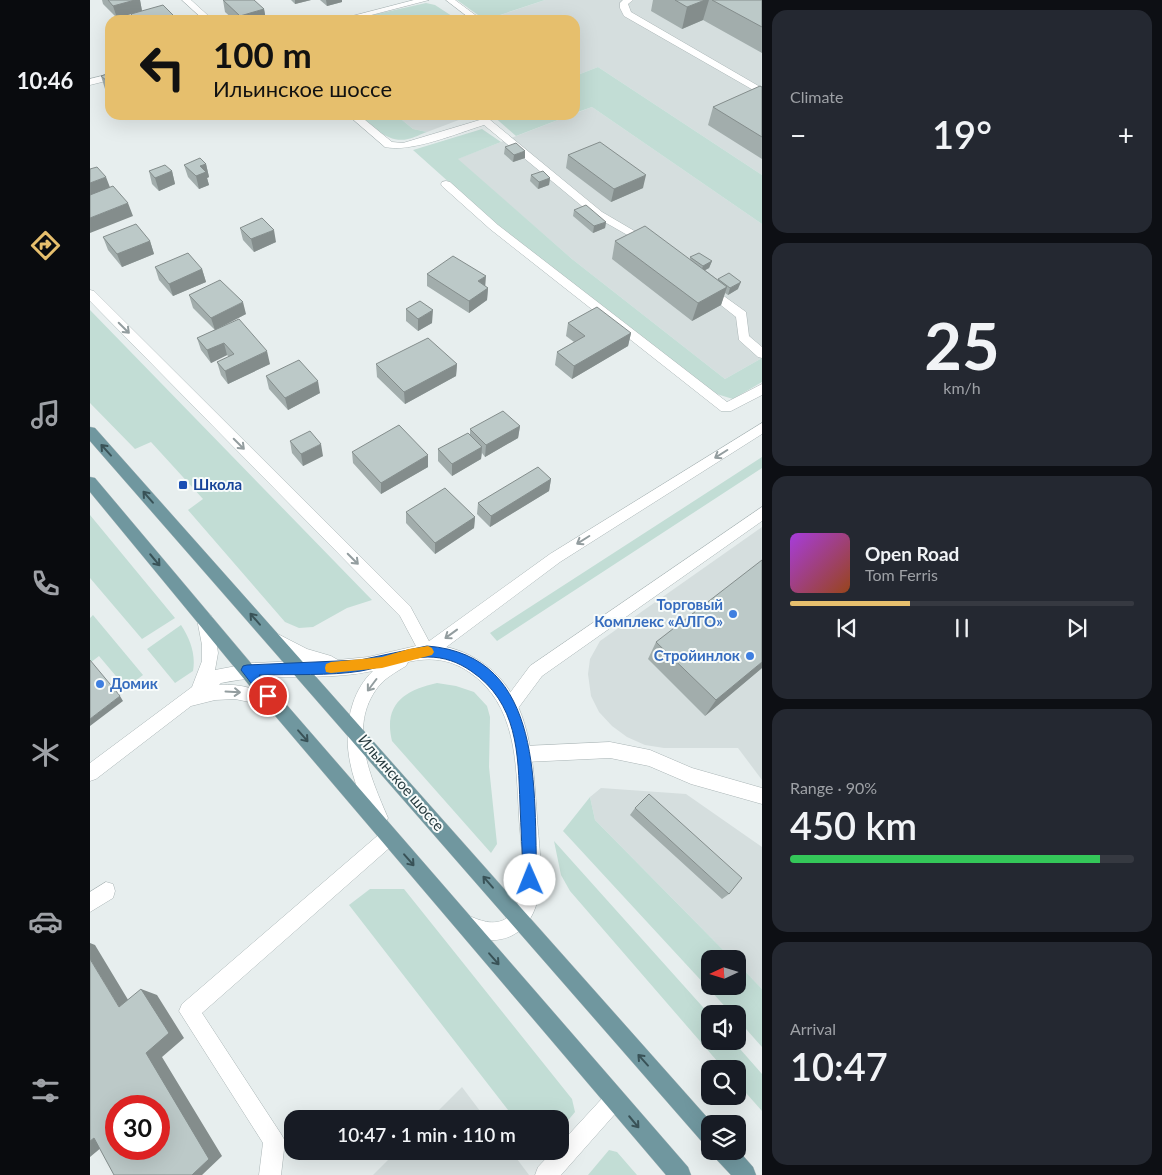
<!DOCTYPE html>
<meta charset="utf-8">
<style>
body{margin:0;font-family:Lato,sans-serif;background:#242831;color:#f1f3f6;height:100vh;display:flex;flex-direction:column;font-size:19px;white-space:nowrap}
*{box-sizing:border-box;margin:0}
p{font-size:16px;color:#9ea1a6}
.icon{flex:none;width:28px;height:28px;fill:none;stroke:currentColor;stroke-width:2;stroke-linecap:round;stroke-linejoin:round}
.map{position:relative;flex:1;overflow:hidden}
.panel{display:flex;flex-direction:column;gap:10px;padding:10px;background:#0d0f14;width:400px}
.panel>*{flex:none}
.hud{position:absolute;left:15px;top:15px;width:475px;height:105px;border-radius:15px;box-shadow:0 5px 20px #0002;background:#e6bf6d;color:#111;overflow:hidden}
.needle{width:32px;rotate:266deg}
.tools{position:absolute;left:611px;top:950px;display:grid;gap:10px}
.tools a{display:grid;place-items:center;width:45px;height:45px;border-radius:10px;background:#171b24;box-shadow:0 5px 20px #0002;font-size:25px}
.speed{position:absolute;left:15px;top:1095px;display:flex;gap:10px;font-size:25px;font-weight:700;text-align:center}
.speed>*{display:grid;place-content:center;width:65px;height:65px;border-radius:50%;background:#171b24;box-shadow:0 5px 20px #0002;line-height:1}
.speed .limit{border:8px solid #d22;background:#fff;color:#111}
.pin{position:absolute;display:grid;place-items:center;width:42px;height:42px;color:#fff;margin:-21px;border:2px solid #fff;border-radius:50%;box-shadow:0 1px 5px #0007}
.me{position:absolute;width:55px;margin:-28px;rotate:359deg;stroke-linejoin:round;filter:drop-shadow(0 0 4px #0008)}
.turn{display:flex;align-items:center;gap:18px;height:105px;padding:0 25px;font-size:22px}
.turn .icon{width:65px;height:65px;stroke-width:2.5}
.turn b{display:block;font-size:35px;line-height:42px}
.big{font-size:38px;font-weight:600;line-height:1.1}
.panel .card{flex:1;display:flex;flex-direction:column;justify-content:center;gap:8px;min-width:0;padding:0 18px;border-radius:15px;background:#242831}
.panel .dial{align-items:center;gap:0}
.dial b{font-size:65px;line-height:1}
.song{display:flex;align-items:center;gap:15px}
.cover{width:60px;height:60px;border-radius:8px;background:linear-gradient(135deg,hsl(280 70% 55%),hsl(20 70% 35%))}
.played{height:5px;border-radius:2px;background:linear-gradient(90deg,#e6bf6d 35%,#363941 35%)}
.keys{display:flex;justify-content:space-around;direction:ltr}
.heat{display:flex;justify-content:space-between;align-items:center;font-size:28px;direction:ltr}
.charge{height:8px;border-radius:4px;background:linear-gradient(90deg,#34c759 90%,#363941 0)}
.trip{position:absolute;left:194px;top:1110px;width:285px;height:50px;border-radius:15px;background:#171b24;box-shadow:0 5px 20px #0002;font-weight:600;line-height:50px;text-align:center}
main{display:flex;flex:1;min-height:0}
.tab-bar{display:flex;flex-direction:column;width:90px;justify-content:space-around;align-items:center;background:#090b0e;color:#9ea1a6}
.tab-bar .icon{width:35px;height:35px}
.tab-bar .current{color:#e6bf6d}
.tab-bar b{font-size:22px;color:#f1f3f6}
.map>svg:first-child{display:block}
.built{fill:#d5dede}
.green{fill:#c2ddd5}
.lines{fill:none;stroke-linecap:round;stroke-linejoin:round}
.service-casing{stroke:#aab5b6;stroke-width:1}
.minor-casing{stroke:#aab5b6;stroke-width:1}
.primary-casing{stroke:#c3c8c9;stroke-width:1}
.service{fill:#fff;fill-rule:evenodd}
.minor{fill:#fff;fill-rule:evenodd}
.primary{fill:#70979f;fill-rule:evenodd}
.wall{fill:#a2adac}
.shaded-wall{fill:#848d8c}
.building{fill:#bcc9c8;stroke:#848d8c;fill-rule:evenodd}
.oneway{stroke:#939d9f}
.oneway2{stroke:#395257}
.route{fill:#1a73e8;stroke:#114b97}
.slow{fill:#f59e0b}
.transit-dot{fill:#1a4fb4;stroke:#f7fbfa;stroke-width:2}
.shop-dot{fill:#3f7fe0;stroke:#f7fbfa;stroke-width:2}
.labels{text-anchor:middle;stroke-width:4;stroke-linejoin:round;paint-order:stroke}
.transit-label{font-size:15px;font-weight:bold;fill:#164399;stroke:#f7fbfa;text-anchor:start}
.shop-label{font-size:15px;font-weight:bold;fill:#366cbe;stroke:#f7fbfa;text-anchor:end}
.street-label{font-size:15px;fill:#273b3f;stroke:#f7fbfa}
</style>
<main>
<nav class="tab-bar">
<b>10:46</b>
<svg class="icon current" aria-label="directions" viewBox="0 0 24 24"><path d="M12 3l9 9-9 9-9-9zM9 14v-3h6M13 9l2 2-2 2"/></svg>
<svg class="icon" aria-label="music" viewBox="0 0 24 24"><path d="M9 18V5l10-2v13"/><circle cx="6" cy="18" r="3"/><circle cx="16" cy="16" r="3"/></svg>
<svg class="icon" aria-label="phone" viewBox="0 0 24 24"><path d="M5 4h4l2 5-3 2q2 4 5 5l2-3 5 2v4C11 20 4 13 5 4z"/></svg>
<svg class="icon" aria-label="climate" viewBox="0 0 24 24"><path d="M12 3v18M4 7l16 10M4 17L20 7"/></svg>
<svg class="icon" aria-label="car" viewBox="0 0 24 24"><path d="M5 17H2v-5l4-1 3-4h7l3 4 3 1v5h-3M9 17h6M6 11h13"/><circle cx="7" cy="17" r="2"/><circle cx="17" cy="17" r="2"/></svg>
<svg class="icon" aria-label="filters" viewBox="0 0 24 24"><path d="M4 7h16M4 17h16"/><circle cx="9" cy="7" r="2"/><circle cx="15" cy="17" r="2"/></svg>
</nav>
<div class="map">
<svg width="672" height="1175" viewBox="0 0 672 1175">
<rect width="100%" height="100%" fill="#e7eeee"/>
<path class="built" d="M455,0H672V175L508,67L485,76V20H396Z
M502,107L672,224V358L635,379L482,259L367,159Z
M306,115H382L337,132L323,129Z
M672,527V780L648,748H574L555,745L537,737L522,726L509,712L501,696L498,674L500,659L510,641Z
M511,788L596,794L672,847V989L648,964V959H642L505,820L500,797Z
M372,1087L396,1119H340Z
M307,1151H421L439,1175H283Z"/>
<path class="green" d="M367,0H455L395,20Z
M336,3L345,5L368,20H260Z
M508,67L672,175V224L502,107L485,113V76Z
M268,115H306L323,129L337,132C331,134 324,138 318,139C299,144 281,126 268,115Z
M402,115H481L426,136Z
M392,129L411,142L368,159L482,259L635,379L672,358V382L643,399L620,392L409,227L323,150Z
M0,310L282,600L257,608L223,627L209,628L195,622L98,510L113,499L61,442L45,449L0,403Z
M672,457V468L407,641L400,633Z
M0,515L85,618L52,639L0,578Z
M3,615L53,675L36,688L9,656L0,663V618Z
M91,625C100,639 106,654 103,671L85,683L57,649Z
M347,683L366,686L384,692L397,706L400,717L399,767L407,844L401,853L302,741C293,704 315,690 347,683Z
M500,797L505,820L642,959H620V986H648V964L672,989V1047L648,1020V1014H642L473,831Z
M464,841L620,1015V1041H643L672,1074V1111L648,1084V1069H634L480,891L471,875Z
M280,889H314L482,1099L485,1112L470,1130V1119H425L259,905Z
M519,1150L527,1152L547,1175H498Z"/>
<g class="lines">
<defs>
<path id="service" d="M356,0H365L392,20H382Z
M533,0H543L538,4L541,12L672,88V95L534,16L530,8V3Z
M258,115H269L302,142L313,143L393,119H399L512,212L565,243L563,245H555L504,216L394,125C368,133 321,153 295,147Z
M356,181L360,182L408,225L637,402L672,384V395L641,411H631L400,229L352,186L351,184L352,182Z
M617,284L656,312L659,336L672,347V358L668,357L649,340L646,317L613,291L611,288L613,285Z
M672,423V434L470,562L343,657L337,659L331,657L329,652L331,647L460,554Z
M672,507V521L452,676L426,711L420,714L414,711L412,706L414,701L440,666Z
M520,742L560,750L602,768L672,788V804L601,784L559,766L520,758L435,762L429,760L427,754L429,748L435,746Z
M299,828L305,831L308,837L305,843L112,1013L191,1134L195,1141L191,1175H169L173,1143L89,1011L92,1004L293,831Z
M16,882L23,884L25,891L23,898L0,912V892Z
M525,1089L532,1092L535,1099L532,1106L471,1175H445L448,1167L463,1151H470V1144L518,1092Z"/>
<path id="minor" d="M92,0H101L123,20H114Z
M324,0H339L262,20H247Z
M20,74V80L0,85V79Z
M0,290L4,291L320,606L341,645C360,646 376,652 391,662C442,695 443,763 447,817C449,853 462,916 421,936C403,944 387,939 370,931L368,924L370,917L377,915C389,920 404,927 417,918C441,901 430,841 429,816C426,764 427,704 379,672C360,659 340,657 318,662L316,666C306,672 295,678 288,687C257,727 281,778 298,818L295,824L289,827L283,824C264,786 249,745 263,703C267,691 274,679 283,671C233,682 181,672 131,683L129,685C152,683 172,691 193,700L195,705L193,710L187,713L164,703L145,699L125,700L101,706L6,779L0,781V763L102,687L112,661V645L107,619L110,614L115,612L120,614L123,619L128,653L125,670L162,663L210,661L178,644L176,639L178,634L184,632L217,649L241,656L248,660L278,657L326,646L310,616L0,301Z"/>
<path id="primary" d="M0,427L5,428L623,1124H620V1147L613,1143L0,441Z
M0,477L5,478L176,681L598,1167L601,1175H576L164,691L0,492Z
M648,1150L663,1167L666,1175H641L626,1159L623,1151Z"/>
</defs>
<use href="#service" class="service-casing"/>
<use href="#minor" class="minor-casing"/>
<use href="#primary" class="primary-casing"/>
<use href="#service" class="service"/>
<use href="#minor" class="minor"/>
<use href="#primary" class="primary"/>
</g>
<path class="wall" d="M12,0H50L52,11L83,15L85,20H42L41,14L27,18L13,4Z
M133,0L174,9L176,20H144L135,12Z
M201,0H221L205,4Z
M230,0H252V2L237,6Z
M563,0H672V53L613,20L592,29L561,11Z
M20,73V93L15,89L11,76Z
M672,87V159L618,125L623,107Z
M415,147L435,158L423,162L414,154Z
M478,155L553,188L521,202L476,168Z
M116,164L119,177L117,178L119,185L109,189L98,177L94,165Z
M59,171H82L85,184L69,191L62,184Z
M441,175L460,178L459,185L448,189L440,181Z
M484,210L516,222L515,228L503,233L483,216Z
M150,228L186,242L164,252L153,240Z
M13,237L60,241L64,254L32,267L18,250Z
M525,241L600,260V257L622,261L619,268L615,270L628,280V279L648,289L638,295L635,293L631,305L602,321L522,259Z
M65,267L112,269L116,282L83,296L69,280Z
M337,274L395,286L398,288L397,300L379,313L337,286Z
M99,295L156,314L129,328L180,364L138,384L131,375L127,362L139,357L137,355L121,363L111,350L107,338L125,330L103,308Z
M316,309L342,323L328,331L316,321Z
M478,323L541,333L538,346L482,379L465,365L467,352L484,342L476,336Z
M286,364H367L366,376L315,404L287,377Z
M176,376L230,393L198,410L179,389Z
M430,426L428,438L395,457L392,453L391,459L362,476L348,461V449L380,435V429Z
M200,441L233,456L213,466L202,453Z
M262,452L338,467L291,494L263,463Z
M461,479L459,491L400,527L387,514L388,503Z
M316,512L385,517L384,528L345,554L316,523Z
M566,642L672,668L615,716L558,659Z
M545,808L639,894L632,899L540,815Z"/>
<path class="shaded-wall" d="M45,0H50L52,11L27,18L23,6Z
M205,0H221L205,4Z
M236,0H252V2L237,6Z
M615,0H619L613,20L592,29L597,7Z
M174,9L176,20H151L150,16Z
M83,15L85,20H68Z
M20,80V91L17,81Z
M435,151V158L423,162L424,155Z
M116,164L119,177L117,178L119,185L109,189L106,176L110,166Z
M82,171L85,184L69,191L65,178Z
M556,175L553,188L521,202L524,189Z
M16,177L21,190L0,205V183Z
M460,178L459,185L448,189L449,182Z
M38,203L43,216L0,233V218Z
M516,222L515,228L503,233L504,226Z
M184,230L186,242L164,252L161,239Z
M60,241L64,254L32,267L27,254Z
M622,261L619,268L610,273L613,266Z
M112,269L116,282L83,296L79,284Z
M396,276L395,289L388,281Z
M651,282L648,289L638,295L640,288Z
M637,287L631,305L602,321L608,303Z
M398,288L397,300L379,313V301Z
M153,302L156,314L125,330L121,318Z
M343,310L342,323L328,331V319Z
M541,333L538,346L482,379L484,366Z
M134,343L137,355L121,363L117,350Z
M177,351L180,364L138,384L135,371Z
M367,364L366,376L315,404L314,392Z
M228,381L230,393L198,410L195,398Z
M430,426L428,438L395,457L396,445Z
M231,444L233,456L213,466L211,454Z
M392,447L391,459L362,476V464Z
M338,455V467L291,494V483Z
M461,479L459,491L400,527L401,516Z
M385,517L384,528L345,554V543Z
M672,662V668L615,716L626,700Z
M30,696L33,701L0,726V719Z
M0,943L5,945L46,1013L29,1007L0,959Z
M51,989L67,995L94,1038L72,1057L132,1156L112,1175H102L56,1053Z
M24,1137L0,1157V1141L4,1138Z"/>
<path class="building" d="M18,0H45L23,6Z
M133,0H164L174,9L150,16Z
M585,0H615L597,7Z
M622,0H672V27Z
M73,5L83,15L68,20H47L41,14Z
M20,73V80L17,81L11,76Z
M670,86L672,87V137L623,107Z
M510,142L556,175L524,189L478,155Z
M426,143L435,151L424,155L415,147Z
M110,158L116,164L110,166L116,172L106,176L94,165Z
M75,165L82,171L65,178L59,171Z
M7,167L16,177L0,183V169Z
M453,171L460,178L449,182L441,175Z
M23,186L38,203L0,218V195Z
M496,205L516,222L504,226L484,210Z
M172,218L184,230L161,239L150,228Z
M46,224L60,241L27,254L13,237Z
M555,226L637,287L608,303L525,241Z
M98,253L112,269L79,284L65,267Z
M609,253L622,261L613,266L600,257Z
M363,256L396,276L388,281L398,288L379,301L337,274Z
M639,273L651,282L640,288L628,279Z
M130,280L153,302L121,318L99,295Z
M330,301L343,310L328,319L316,309Z
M507,307L541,333L484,366L467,352L495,336L478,323Z
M149,319L177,351L135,371L127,362L144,354L134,343L117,350L107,338Z
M338,338L367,364L314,392L286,364Z
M209,360L228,381L195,398L176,376Z
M413,411L430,426L396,445L380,429Z
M309,425L338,455L291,483L262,452Z
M220,431L231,444L211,454L200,441Z
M378,433L392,447L362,464L348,449Z
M448,467L461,479L401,516L388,503Z
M355,488L385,517L345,543L316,512Z
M672,560V662L626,700L566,642Z
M0,660L30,696L0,719Z
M559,794L652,878L639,894L545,808Z
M0,959L29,1007L51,989L79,1033L56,1053L119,1159L102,1175H24L4,1138L0,1141ZM26,1106H69V1149H26Z"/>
<defs><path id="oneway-shaft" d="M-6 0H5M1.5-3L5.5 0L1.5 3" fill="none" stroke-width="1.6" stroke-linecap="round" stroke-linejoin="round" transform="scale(1.25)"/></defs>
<g class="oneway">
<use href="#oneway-shaft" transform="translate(34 328) rotate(45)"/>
<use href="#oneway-shaft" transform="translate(149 444) rotate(45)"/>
<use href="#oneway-shaft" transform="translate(631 454) rotate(148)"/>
<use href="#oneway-shaft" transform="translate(493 540) rotate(148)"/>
<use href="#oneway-shaft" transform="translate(263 559) rotate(45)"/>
<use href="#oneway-shaft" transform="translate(361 634) rotate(144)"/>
<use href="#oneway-shaft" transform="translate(282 685) rotate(127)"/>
<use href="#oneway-shaft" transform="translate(143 692) rotate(3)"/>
</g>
<g class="oneway2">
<use href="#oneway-shaft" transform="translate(16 450) rotate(-132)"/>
<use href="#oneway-shaft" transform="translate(58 497) rotate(-131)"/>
<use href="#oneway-shaft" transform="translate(65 560) rotate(50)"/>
<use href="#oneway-shaft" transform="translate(165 619) rotate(-131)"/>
<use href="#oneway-shaft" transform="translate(213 736) rotate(49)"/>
<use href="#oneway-shaft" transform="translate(319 860) rotate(49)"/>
<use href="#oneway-shaft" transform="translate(398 882) rotate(-131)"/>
<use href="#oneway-shaft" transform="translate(404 959) rotate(49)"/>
<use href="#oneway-shaft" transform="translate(553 1060) rotate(-132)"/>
<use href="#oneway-shaft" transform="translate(544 1122) rotate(50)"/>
</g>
<path class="route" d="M337,646C457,655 443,793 447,880L445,885L440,887L436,885L434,880C432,854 431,829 430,804C428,753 428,703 381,671C368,662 354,657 338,657C317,657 293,667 271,671C241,676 200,674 169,675L185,696L183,700L178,701L174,700L151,670L153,666L157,665L270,660Z"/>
<path class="slow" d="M338,646L342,648L344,652L342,655L292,668L241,673L236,672L235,668L236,664L241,662L292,657L319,649Z"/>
<rect class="transit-dot" x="88" y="480" width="10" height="10" rx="2.5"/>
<g class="shop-dot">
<circle cx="643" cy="614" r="5"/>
<circle cx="660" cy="656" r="5"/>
<circle cx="10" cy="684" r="5"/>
</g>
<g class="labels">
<g class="transit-label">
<text x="103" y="490">Школа</text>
</g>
<g class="shop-label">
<text x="633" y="610">Торговый<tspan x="633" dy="17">Комплекс «АЛГО»</tspan></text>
<text x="650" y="661">Стройинлок</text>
<text x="20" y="689" text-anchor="start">Домик</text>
</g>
<g class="street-label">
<text transform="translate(311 783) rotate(49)" y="5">Ильинское шоссе</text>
</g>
</g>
</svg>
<div class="tools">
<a><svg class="needle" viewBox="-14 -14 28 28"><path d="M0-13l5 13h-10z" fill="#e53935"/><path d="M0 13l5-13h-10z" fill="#9ea1a6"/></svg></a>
<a><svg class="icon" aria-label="sound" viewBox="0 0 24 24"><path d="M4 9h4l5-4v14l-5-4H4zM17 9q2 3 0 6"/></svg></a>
<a><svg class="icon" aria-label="search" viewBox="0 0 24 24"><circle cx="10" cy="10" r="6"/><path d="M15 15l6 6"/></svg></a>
<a><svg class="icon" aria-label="layers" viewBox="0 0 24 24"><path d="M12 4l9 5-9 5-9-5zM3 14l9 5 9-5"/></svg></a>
</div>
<div class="speed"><div class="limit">30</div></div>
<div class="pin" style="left:178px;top:696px;background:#d93025"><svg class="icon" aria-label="arrive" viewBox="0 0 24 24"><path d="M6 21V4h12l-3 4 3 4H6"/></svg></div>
<svg class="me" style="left:440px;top:880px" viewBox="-20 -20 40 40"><circle r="19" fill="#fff"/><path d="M0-13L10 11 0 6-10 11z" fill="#1a73e8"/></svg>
<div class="trip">10:47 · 1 min · 110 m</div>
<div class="hud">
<div class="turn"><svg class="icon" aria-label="left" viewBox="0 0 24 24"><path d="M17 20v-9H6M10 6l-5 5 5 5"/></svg><div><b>100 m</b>Ильинское шоссе</div></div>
</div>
</div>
<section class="panel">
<div class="card"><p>Climate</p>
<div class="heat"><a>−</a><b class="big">19°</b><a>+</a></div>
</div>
<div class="card dial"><b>25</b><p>km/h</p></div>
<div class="card">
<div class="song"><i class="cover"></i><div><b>Open Road</b><p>Tom Ferris</p></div></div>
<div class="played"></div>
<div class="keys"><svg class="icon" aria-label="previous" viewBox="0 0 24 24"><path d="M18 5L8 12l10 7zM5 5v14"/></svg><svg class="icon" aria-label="pause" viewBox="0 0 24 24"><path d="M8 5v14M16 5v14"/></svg><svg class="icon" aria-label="next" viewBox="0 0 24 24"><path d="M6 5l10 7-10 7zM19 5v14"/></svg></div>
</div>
<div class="card"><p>Range · 90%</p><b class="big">450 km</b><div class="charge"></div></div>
<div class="card"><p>Arrival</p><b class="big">10:47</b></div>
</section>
</main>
